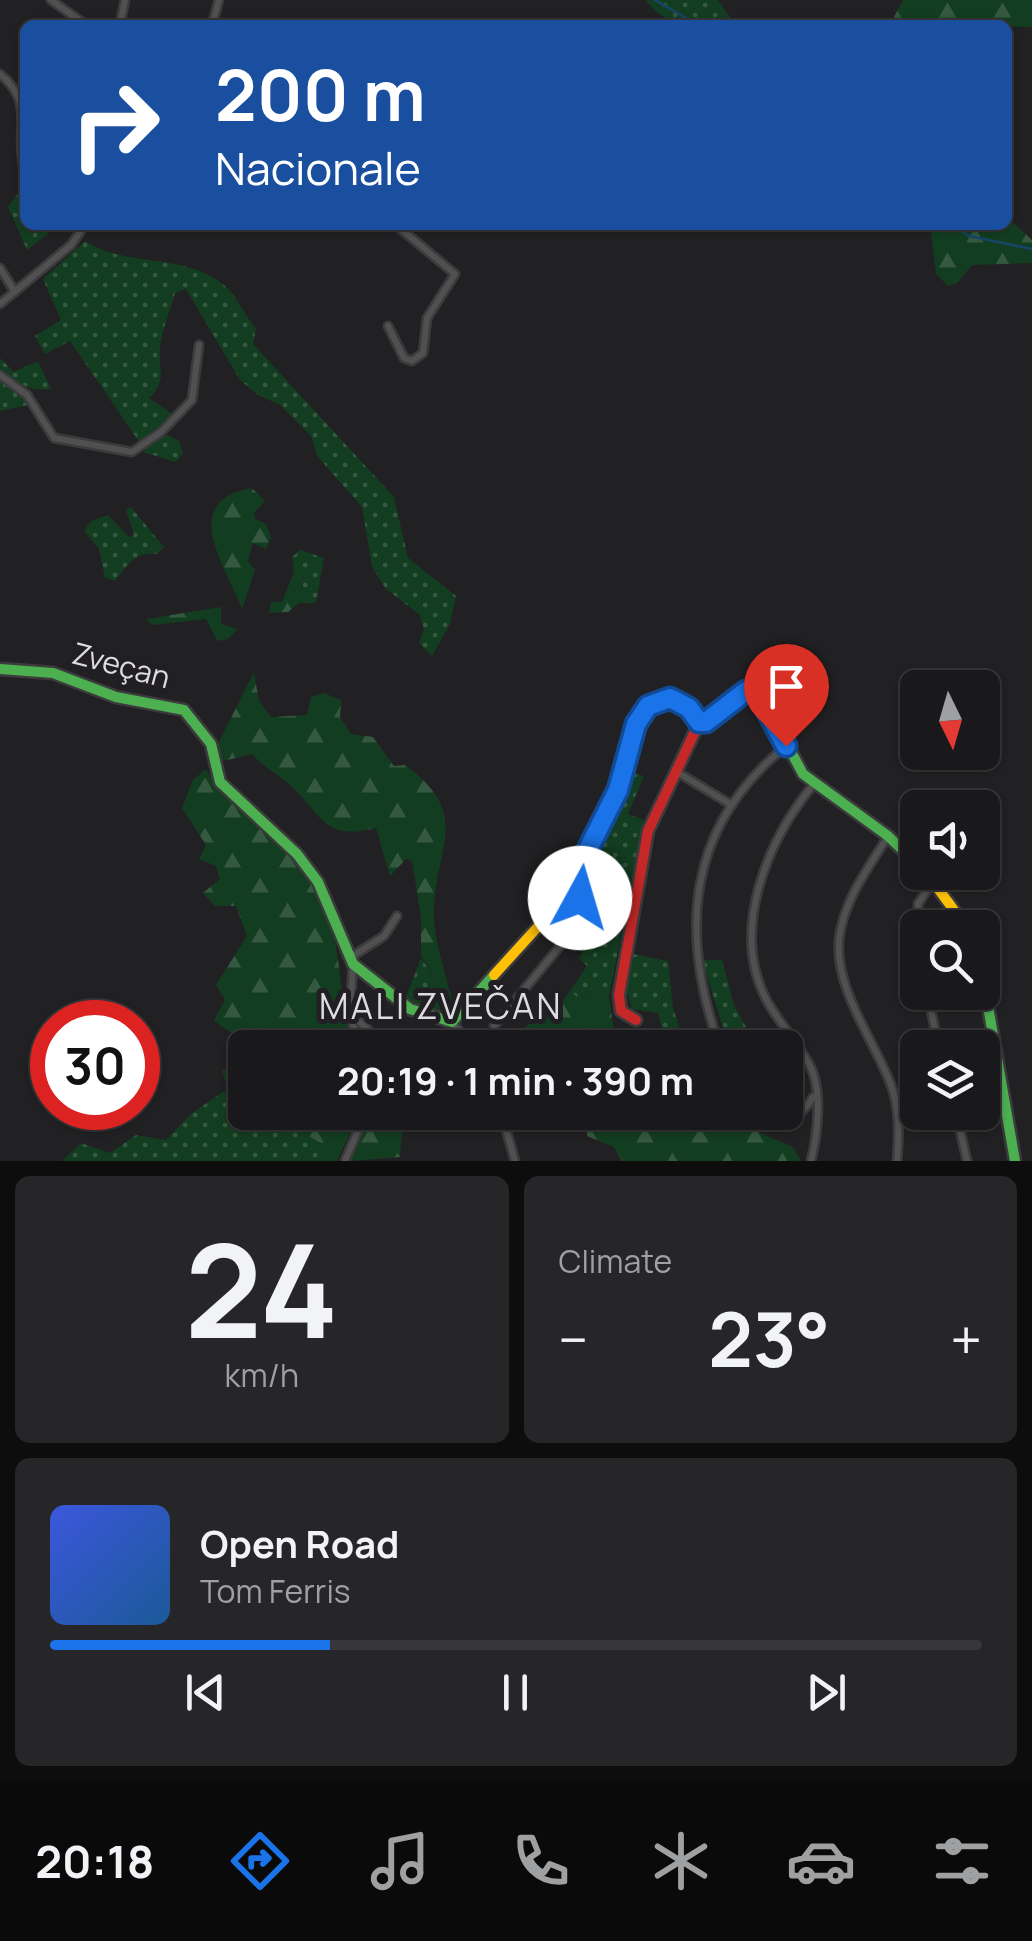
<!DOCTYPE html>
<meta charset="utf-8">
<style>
body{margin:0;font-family:Manrope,sans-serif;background:#262527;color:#f1f3f6;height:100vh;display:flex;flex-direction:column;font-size:38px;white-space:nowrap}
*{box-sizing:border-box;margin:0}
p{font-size:32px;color:#9fa0a2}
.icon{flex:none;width:55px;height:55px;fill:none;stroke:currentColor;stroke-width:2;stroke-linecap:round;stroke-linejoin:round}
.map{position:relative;height:1161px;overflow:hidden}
.sheet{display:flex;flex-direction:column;gap:15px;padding:15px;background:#0e0d0e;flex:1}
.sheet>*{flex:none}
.top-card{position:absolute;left:20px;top:20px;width:992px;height:210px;border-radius:15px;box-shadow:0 2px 8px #0004,0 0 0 2px #373739;background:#1a4fa0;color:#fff;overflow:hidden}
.needle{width:65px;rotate:175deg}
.controls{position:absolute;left:900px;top:670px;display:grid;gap:20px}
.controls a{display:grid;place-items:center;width:100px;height:100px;border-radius:15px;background:#19181a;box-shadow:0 2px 8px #0004,0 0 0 2px #373739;font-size:50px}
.speed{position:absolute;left:30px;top:1000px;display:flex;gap:20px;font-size:50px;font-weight:700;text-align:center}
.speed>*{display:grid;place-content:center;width:130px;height:130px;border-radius:50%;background:#19181a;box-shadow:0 2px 8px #0004,0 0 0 2px #373739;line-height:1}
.speed .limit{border:15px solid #d22;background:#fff;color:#111}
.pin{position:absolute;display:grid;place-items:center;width:85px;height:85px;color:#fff;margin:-102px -42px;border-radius:50% 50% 50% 0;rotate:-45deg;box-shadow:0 0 10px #0007}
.pin .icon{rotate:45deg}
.me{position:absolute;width:110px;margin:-55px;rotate:6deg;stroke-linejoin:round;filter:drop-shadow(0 0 8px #0008)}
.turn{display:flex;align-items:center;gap:35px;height:210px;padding:0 30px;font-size:45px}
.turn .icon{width:130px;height:130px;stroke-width:2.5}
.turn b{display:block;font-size:70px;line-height:85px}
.big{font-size:75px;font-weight:700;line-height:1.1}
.sheet .card{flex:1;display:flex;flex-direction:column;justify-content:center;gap:15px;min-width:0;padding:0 35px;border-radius:15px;background:#262527}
.sheet .dial{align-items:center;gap:0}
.dial b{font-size:130px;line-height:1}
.song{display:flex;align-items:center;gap:30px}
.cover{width:120px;height:120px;border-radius:15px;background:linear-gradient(135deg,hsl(230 70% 55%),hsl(210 70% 35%))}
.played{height:10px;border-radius:5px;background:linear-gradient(90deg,#1a73e8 30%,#373739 30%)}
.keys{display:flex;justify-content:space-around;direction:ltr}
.heat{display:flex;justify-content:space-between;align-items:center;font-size:55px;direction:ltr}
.sheet .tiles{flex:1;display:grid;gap:15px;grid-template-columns:1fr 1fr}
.card:last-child{grid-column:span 2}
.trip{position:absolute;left:228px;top:1030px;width:575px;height:100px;border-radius:15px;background:#19181a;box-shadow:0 2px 8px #0004,0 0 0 2px #373739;font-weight:700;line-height:100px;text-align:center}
.dock{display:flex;height:160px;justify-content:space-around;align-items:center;background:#0a0a0a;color:#9fa0a2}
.dock .icon{width:70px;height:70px}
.dock .on{color:#1a73e8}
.dock b{font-size:45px;color:#f1f3f6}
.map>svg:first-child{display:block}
.green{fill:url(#green-dots)}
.forest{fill:url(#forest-firs)}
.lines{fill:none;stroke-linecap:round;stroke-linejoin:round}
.stream{stroke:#174469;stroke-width:2.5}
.street-casing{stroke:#3b3a3c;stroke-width:11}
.fast-casing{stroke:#3b3a3c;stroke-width:15}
.slow-casing{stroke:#3b3a3c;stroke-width:15}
.jam-casing{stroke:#3b3a3c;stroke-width:15}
.street{stroke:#505050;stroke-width:6}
.fast{stroke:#4caf50;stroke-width:10}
.slow{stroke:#ffc107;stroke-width:10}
.jam{stroke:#c62828;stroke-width:10}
.route-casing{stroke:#114b97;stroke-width:25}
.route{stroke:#1a73e8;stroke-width:18}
.labels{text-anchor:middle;stroke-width:10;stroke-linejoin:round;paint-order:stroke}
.street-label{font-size:30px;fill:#dddcde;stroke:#211f23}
.quarter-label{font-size:35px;letter-spacing:2.5px;fill:#dddcde;stroke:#211f23}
</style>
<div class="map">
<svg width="1032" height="1161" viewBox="0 0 1032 1161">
<defs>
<pattern id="green-dots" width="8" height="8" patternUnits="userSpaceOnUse" patternTransform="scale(2.5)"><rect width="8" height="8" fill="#133d20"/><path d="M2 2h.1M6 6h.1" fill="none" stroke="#355840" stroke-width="1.8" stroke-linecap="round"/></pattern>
<pattern id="forest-firs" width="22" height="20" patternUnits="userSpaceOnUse" patternTransform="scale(2.5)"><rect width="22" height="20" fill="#133d20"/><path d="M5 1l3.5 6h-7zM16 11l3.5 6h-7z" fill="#355840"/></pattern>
</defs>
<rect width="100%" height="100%" fill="#212022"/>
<path class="green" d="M646,0H718L735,25C703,25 666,30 646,0Z
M22,188L25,225H59L27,250L8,207Z
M85,241C126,268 183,252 224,285C235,293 244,315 256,328L253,344L394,497L408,558L456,596L450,624L432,656L419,643L424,630L420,615L386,589L372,567L362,507L318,457L311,436L280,405L258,395L240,380L186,289L175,293C170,311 162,330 160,348C158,370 168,379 149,398L173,414L140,443L70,341L45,354L35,336L61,320L43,279Z
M0,358L14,372L38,361L51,389C29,392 18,383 0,372Z
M0,379L29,405L0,411Z
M164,433L179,441L183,453L176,462L143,452Z
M131,507L164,547L157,554C135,551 127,566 115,581L105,578L99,549L84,531L91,521L108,515L129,537L134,535L126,510Z
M300,550L324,558L316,603H299L303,575L294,572L292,557Z
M629,772L644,776L628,814L644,820L609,996L599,992L577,998L570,991L587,966L579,958L595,931L583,922L588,910L578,882Z
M628,953L668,961L673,1008L686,1047H667L658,1013L632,1009L624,984Z
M421,958L446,994L449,989L455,1009L452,1015L404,1002Z
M722,960L734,1005L757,1047H729L702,960Z
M224,1091L233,1108L299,1130L322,1144L324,1156L320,1161H62L81,1143L110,1153L136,1135L166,1140L191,1114Z"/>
<path class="forest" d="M903,0H1032V27L897,25L894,17Z
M1008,218L1032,240V263L972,265L957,283L948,286L936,274L930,225H1008Z
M252,488L265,501L254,513L255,519L266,524L271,538L266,549L253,543L248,561L255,570L242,609C226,566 177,501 252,488Z
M294,572L303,574L299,603L288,612L269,613L271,602H282Z
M221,607V624L237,629L228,639L217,641L206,619L153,625L146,619Z
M254,672L259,701L271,717L307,715L311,697L324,693L341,700L340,717L351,734L373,737L394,766L405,765C473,815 435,844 434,912C433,937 443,964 449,989L446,995L421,956V918L412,861L406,859L390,876L376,828C323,842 321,813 290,785C277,773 263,767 252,754L219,762L218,744Z
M206,769C231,817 292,840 317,888C344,942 337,995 354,1047C305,1047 252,1055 214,1020L225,1000L216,985L247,936L236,906H215L203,893L220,879L216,866L199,859L206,845L182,808L193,780Z
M570,991L578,998L599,992L609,996L616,1047H506L491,1040L495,1030L510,1040L552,1005L558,1007Z
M245,1069V1111L233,1108L222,1070Z
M248,1113L359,1112V1113L337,1161H320L322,1144L299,1130Z
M371,1113L386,1118L391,1113H417L402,1133L400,1157L351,1161Z
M610,1113H730L751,1129L793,1147L801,1161H622L614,1147L587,1136V1129Z"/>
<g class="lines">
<path class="stream" d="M655,0L698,25
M952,225L969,236L1032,249"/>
<defs>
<path id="street" d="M51,0L86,25
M213,23L223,25
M120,25L125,0
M212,25L219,0
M0,74C37,105 13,131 25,171
M0,268L15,292
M0,304L71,245L85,225
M388,326L404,358L412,361L423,353L427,318L455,274L396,225
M0,375L27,395L54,438L132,452L161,432L192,400L199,345
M677,772L730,804
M888,836C868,869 843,901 839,940C835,990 874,1040 891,1085C900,1109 899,1136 897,1161
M918,943V904L933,881
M351,957L384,936L397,916
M353,965L350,1013L359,1048
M927,992L939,1048
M351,1014L388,1048
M452,1022L474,1048
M494,1026L579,923L583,908L571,886
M720,1048C679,932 686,827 786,746
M501,1112L515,1161
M746,1112C771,1133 797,1124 813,1097
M956,1112L967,1161
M345,1161L366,1112
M811,1161C818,1133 823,1089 809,1064C797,1041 778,1022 766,999C730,929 768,840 813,785"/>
<path id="fast" d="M0,669L53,673L116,697L184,710L211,744L220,782L297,854L318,882L353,964L410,1009L452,1022L494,975
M699,723L714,720L751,688L759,692L803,774L888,836L918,865
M982,972L1015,1161"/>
<path id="slow" d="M926,872L967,928
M494,975L563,899L618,791L636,724L647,706L671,698L689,708L699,723"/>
<path id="jam" d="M636,1020L621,1011L619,995L648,831L699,723"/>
</defs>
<use href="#street" class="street-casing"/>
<use href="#fast" class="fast-casing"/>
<use href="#slow" class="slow-casing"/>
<use href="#jam" class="jam-casing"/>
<use href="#street" class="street"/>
<use href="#fast" class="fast"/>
<use href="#slow" class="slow"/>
<use href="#jam" class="jam"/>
</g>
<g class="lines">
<defs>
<path id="route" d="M580,898L570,885L618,790L636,724L648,706L670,698L689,708L699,722H706L746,691L756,690L786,746"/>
</defs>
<use href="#route" class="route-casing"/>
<use href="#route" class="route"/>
</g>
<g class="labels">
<g class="street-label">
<text transform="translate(121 666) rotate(15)" y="10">Zveçan</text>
</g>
<g class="quarter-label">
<text x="441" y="1019">MALI ZVEČAN</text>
</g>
</g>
</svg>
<div class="controls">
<a><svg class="needle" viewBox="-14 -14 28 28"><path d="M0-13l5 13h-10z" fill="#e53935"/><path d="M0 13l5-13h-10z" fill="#9fa0a2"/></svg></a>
<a><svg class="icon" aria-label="sound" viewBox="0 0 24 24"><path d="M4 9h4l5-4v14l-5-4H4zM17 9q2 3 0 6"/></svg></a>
<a><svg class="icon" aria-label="search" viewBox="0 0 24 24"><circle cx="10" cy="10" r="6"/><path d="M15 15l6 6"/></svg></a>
<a><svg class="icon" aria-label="layers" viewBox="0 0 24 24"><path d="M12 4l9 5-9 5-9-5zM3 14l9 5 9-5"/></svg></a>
</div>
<div class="speed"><div class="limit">30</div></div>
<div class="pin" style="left:786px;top:746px;background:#d93025"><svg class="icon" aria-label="arrive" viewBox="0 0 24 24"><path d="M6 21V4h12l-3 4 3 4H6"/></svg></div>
<svg class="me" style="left:580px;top:898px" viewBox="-20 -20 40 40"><circle r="19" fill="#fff"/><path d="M0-13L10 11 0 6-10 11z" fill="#1a73e8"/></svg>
<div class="trip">20:19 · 1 min · 390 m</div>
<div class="top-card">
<div class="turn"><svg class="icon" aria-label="right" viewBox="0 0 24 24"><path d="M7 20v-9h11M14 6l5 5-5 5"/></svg><div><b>200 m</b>Nacionale</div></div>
</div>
</div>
<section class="sheet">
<div class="tiles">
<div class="card dial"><b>24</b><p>km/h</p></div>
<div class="card"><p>Climate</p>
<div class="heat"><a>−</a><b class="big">23°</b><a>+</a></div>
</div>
<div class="card">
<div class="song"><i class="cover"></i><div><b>Open Road</b><p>Tom Ferris</p></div></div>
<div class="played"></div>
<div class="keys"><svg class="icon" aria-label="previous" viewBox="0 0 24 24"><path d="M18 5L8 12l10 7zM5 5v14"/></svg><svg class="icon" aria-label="pause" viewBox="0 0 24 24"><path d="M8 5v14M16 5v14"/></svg><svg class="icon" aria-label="next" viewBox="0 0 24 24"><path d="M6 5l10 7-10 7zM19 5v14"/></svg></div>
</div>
</div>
</section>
<nav class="dock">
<b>20:18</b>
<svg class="icon on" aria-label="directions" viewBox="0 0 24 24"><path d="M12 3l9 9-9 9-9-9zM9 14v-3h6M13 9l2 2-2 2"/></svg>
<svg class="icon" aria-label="music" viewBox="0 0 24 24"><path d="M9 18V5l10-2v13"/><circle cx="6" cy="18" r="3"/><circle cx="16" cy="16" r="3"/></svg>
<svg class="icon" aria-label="phone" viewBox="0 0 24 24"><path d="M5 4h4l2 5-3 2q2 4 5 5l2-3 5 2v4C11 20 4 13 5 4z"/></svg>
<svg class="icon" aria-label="climate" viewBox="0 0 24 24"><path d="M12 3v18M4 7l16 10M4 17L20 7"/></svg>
<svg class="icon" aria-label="car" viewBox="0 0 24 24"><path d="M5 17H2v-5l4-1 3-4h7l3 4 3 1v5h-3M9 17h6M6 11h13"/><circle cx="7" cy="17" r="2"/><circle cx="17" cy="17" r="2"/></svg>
<svg class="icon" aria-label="filters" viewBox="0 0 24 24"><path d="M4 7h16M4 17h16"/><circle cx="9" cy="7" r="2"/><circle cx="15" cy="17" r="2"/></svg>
</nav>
